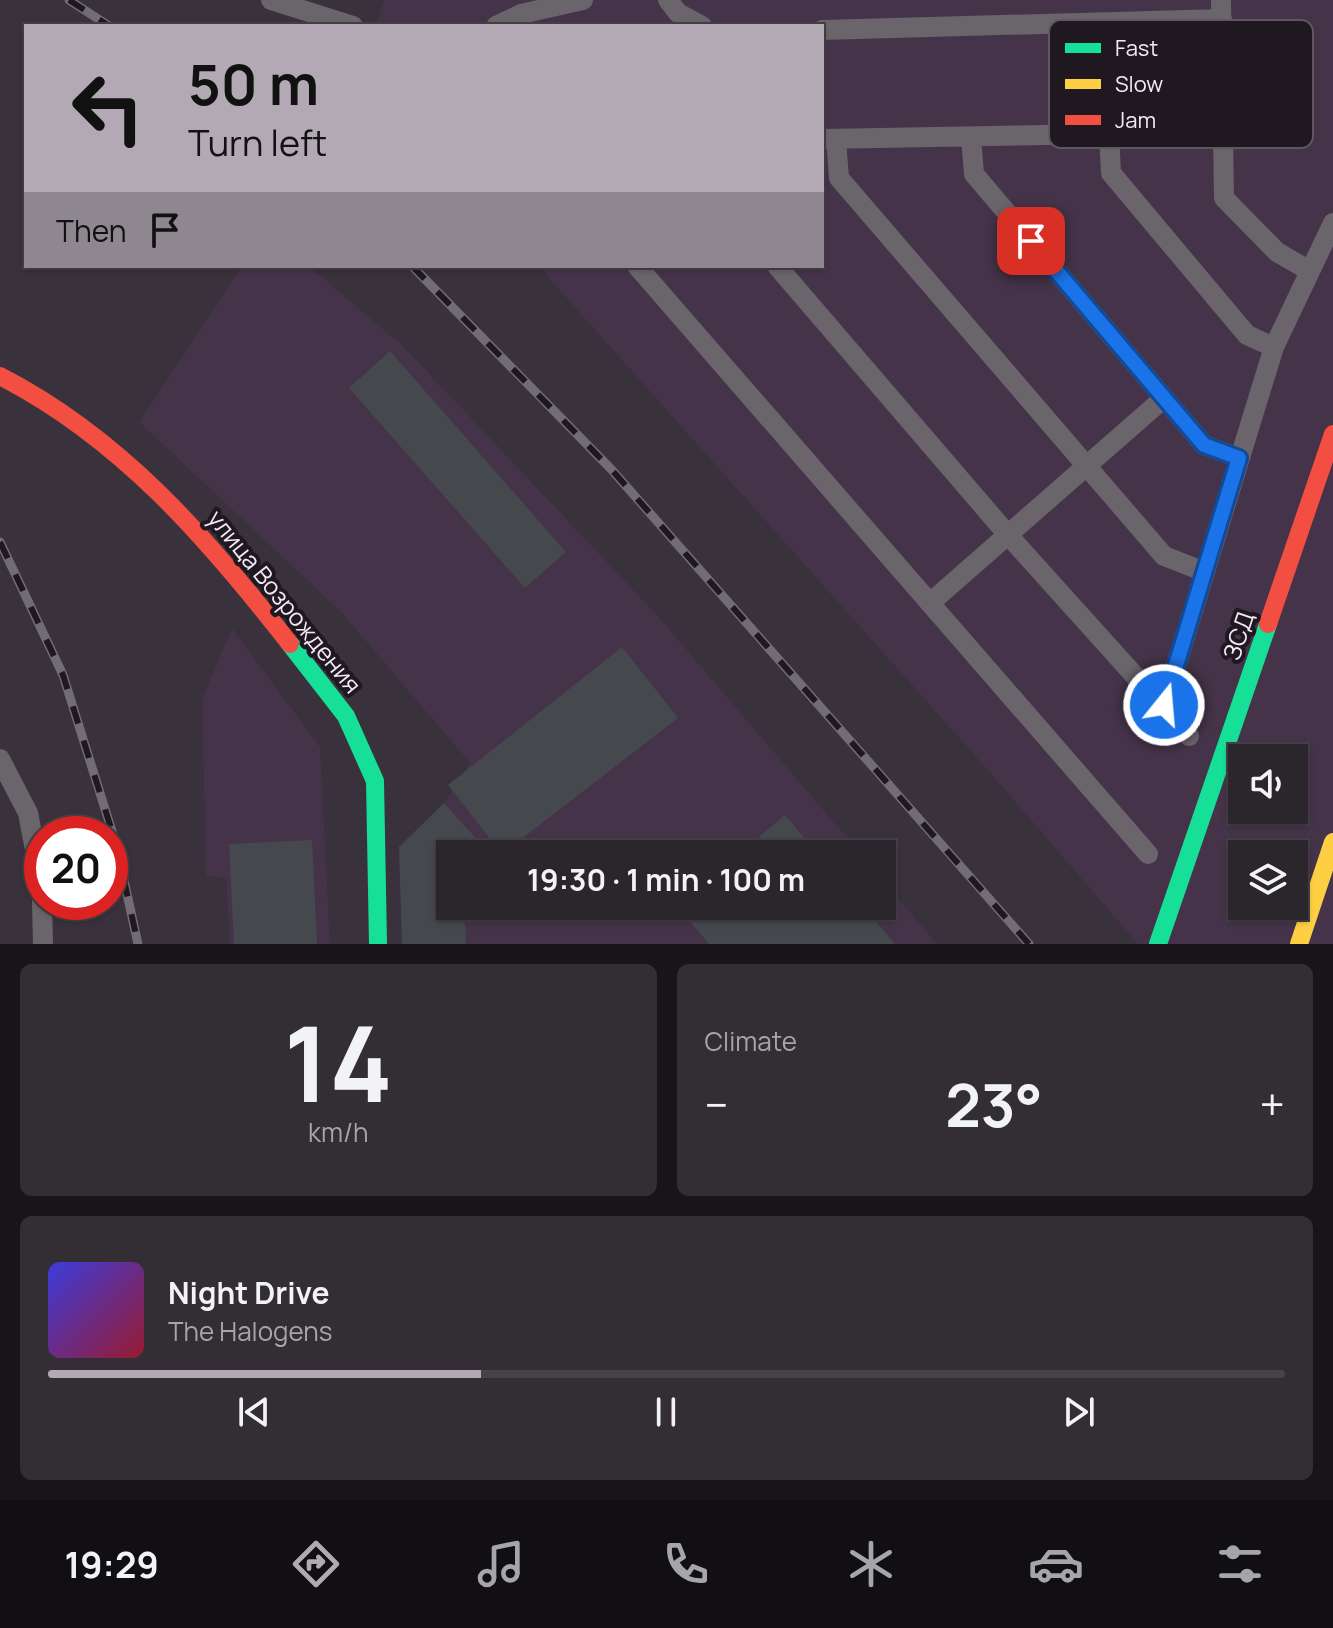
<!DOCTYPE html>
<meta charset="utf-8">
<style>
body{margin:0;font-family:Manrope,sans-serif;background:#332d34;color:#f1f3f6;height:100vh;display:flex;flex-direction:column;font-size:30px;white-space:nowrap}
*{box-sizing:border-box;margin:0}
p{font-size:26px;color:#a6a5a9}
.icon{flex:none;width:44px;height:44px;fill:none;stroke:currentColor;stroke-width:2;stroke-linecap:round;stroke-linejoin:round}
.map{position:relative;height:944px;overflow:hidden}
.panel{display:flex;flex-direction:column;gap:20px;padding:20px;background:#181418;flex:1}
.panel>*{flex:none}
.banner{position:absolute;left:24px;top:24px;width:800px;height:244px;border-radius:0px;box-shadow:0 2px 6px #0004,0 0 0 2px #474248;background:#b2a9b4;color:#111;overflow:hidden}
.tools{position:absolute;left:1228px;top:744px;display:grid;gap:16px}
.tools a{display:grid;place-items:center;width:80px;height:80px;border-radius:0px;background:#2b252c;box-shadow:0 2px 6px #0004,0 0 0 2px #474248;font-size:40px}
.speed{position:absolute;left:24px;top:816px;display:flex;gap:16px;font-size:40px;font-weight:700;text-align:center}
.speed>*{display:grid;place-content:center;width:104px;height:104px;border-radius:50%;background:#2b252c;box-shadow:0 2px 6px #0004,0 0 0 2px #474248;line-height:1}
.speed .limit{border:12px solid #d22;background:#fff;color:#111}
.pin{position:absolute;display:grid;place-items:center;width:68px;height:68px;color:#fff;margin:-34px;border-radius:16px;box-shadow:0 4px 12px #0006}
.me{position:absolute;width:88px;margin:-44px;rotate:17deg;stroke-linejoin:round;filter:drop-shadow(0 0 6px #0008)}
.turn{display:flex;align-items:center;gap:28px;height:168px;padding:0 32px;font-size:36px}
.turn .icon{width:104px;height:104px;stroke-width:2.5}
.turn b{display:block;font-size:56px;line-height:68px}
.then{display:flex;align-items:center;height:76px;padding:0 32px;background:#0003;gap:16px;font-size:30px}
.big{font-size:60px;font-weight:700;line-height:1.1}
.panel .card{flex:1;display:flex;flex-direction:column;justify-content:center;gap:12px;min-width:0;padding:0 28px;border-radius:12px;background:#332d34}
.panel .dial{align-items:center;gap:0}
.dial b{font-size:104px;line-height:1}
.song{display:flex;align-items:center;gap:24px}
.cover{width:96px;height:96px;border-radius:12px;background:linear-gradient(135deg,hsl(240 70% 55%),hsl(350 70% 35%))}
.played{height:8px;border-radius:4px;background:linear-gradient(90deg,#b2a9b4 35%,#474248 35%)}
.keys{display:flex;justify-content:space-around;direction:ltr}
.heat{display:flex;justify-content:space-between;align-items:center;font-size:44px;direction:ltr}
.panel .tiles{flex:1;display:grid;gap:20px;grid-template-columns:1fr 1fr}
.card:last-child{grid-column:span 2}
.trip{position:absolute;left:436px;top:840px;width:460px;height:80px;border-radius:0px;background:#2b252c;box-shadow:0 2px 6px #0004,0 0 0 2px #474248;font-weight:700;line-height:80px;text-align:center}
.menu{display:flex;height:128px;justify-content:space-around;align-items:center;background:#110f12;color:#a6a5a9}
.menu .icon{width:56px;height:56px}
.menu .on{color:#b2a9b4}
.menu b{font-size:36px;color:#f1f3f6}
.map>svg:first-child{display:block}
.built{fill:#453349;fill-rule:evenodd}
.building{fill:#45494e}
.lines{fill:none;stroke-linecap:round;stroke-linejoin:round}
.lane{stroke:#6a646b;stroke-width:20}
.fast{stroke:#16e098;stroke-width:18}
.slow{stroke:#ffcf43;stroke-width:18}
.jam{stroke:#f24e42;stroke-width:18}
.rail-casing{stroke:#726c73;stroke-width:9}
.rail{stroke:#1f1820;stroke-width:6;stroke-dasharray:18;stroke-linecap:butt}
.route-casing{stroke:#114b97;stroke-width:20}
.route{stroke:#1a73e8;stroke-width:14}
.labels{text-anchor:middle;stroke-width:8;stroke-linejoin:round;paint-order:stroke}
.street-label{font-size:24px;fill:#f3e9f5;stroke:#1f1820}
.key{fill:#1f1820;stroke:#5f5760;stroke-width:2}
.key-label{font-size:22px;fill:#f3e9f5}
</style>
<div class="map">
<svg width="1333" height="944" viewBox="0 0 1333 944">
<rect width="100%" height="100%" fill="#39313b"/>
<path class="built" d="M384,0H1333V944H1138L986,768L538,266H822V26H376ZM1242,758H1294V810H1242ZM1242,854H1294V906H1242Z
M242,266H309L403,346L657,615L861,854H450V906H882V879L937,944H402L399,847L444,803L470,763L342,613L139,422Z
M232,628L320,747L330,944H230L226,878L206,875L202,699Z"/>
<path class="building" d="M390,351L566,552L525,588L349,388Z
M622,647L678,718L502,854L448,785Z
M444,803L490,854H450V906H464L466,944H402L399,847Z
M785,815L818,854H739Z
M312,840L317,944H234L229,844Z
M677,906H863L895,944H709Z"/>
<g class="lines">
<path class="lane" d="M271,0L353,26
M668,0L678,13L702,26
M1221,0L1224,198L1277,252L1310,271
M496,26L521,14L583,0
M822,30L1222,19
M1109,134L1111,173L1247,335L1274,347
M971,137L974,174L1204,445L1239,458
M822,139L1222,132
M836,139L839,178L1164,556L1205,572
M637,266L1148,854
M777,266L1008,535L1189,736
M930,603L1164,398
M1164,705L1274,347L1333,223
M0,759L28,813L42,886
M42,902L43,944"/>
<path class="fast" d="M290,644L346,716L375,781L378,944
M1158,944L1268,624"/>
<path class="slow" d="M1299,944L1333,842"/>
<path class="jam" d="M0,376C121,438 208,539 290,644
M1268,624L1333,434"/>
<defs>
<path id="rail" d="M69,0L109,26
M412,266L611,469L1029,944
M0,542L63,675L116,844L138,944"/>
</defs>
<use href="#rail" class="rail-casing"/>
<use href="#rail" class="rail"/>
</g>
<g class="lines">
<defs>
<path id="route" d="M1031,241L1204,445L1239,458L1164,705"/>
</defs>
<use href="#route" class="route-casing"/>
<use href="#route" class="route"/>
</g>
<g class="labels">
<g class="street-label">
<text transform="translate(284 602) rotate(51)" y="8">улица Возрождения</text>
<text transform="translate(1239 636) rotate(-71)" y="8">ЗСД</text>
</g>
</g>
<rect x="1049" y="20" width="264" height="128" rx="12" class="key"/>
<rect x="1065" y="43" width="36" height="10" fill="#16e098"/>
<rect x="1065" y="79" width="36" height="10" fill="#ffcf43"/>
<rect x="1065" y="115" width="36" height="10" fill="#f24e42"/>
<g class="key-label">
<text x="1115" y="56">Fast</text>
<text x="1115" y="92">Slow</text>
<text x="1115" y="128">Jam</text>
</g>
</svg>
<div class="tools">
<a><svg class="icon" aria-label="sound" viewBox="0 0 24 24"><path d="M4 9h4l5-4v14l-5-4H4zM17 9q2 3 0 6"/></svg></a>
<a><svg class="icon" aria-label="layers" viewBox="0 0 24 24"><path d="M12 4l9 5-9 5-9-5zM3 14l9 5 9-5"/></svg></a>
</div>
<div class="speed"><div class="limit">20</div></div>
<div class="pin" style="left:1031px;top:241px;background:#d93025"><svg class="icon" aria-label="arrive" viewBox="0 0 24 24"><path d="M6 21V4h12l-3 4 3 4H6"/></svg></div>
<svg class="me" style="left:1164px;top:705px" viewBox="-20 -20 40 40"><circle r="17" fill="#1a73e8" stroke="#fff" stroke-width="3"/><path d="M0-11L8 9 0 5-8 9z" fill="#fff"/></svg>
<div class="trip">19:30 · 1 min · 100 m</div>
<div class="banner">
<div class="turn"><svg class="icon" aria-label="left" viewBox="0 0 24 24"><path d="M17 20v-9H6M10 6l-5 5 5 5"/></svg><div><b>50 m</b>Turn left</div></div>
<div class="then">Then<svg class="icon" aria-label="arrive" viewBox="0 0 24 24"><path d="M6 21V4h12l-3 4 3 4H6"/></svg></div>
</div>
</div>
<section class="panel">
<div class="tiles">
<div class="card dial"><b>14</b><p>km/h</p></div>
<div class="card"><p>Climate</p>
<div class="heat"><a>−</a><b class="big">23°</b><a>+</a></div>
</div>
<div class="card">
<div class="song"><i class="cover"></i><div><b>Night Drive</b><p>The Halogens</p></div></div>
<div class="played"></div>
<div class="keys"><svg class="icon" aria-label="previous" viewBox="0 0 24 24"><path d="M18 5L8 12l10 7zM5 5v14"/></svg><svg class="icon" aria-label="pause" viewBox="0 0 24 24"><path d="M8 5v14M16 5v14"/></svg><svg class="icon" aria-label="next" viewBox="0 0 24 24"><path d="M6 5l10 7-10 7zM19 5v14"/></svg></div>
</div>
</div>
</section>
<nav class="menu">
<b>19:29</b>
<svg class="icon on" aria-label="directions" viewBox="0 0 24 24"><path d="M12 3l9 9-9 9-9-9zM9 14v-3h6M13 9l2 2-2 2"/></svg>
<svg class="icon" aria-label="music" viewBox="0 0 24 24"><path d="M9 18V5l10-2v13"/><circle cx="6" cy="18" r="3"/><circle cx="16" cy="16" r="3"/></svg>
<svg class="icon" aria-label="phone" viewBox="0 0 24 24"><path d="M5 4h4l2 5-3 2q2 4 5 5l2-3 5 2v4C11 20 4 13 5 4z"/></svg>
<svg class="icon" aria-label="climate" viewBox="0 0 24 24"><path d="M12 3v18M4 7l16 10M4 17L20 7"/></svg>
<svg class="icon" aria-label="car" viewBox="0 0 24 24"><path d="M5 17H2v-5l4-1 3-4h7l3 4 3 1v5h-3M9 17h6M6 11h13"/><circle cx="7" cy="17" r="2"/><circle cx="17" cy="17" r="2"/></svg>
<svg class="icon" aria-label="filters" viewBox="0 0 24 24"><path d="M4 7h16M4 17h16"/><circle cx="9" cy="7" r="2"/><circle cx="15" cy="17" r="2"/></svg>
</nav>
